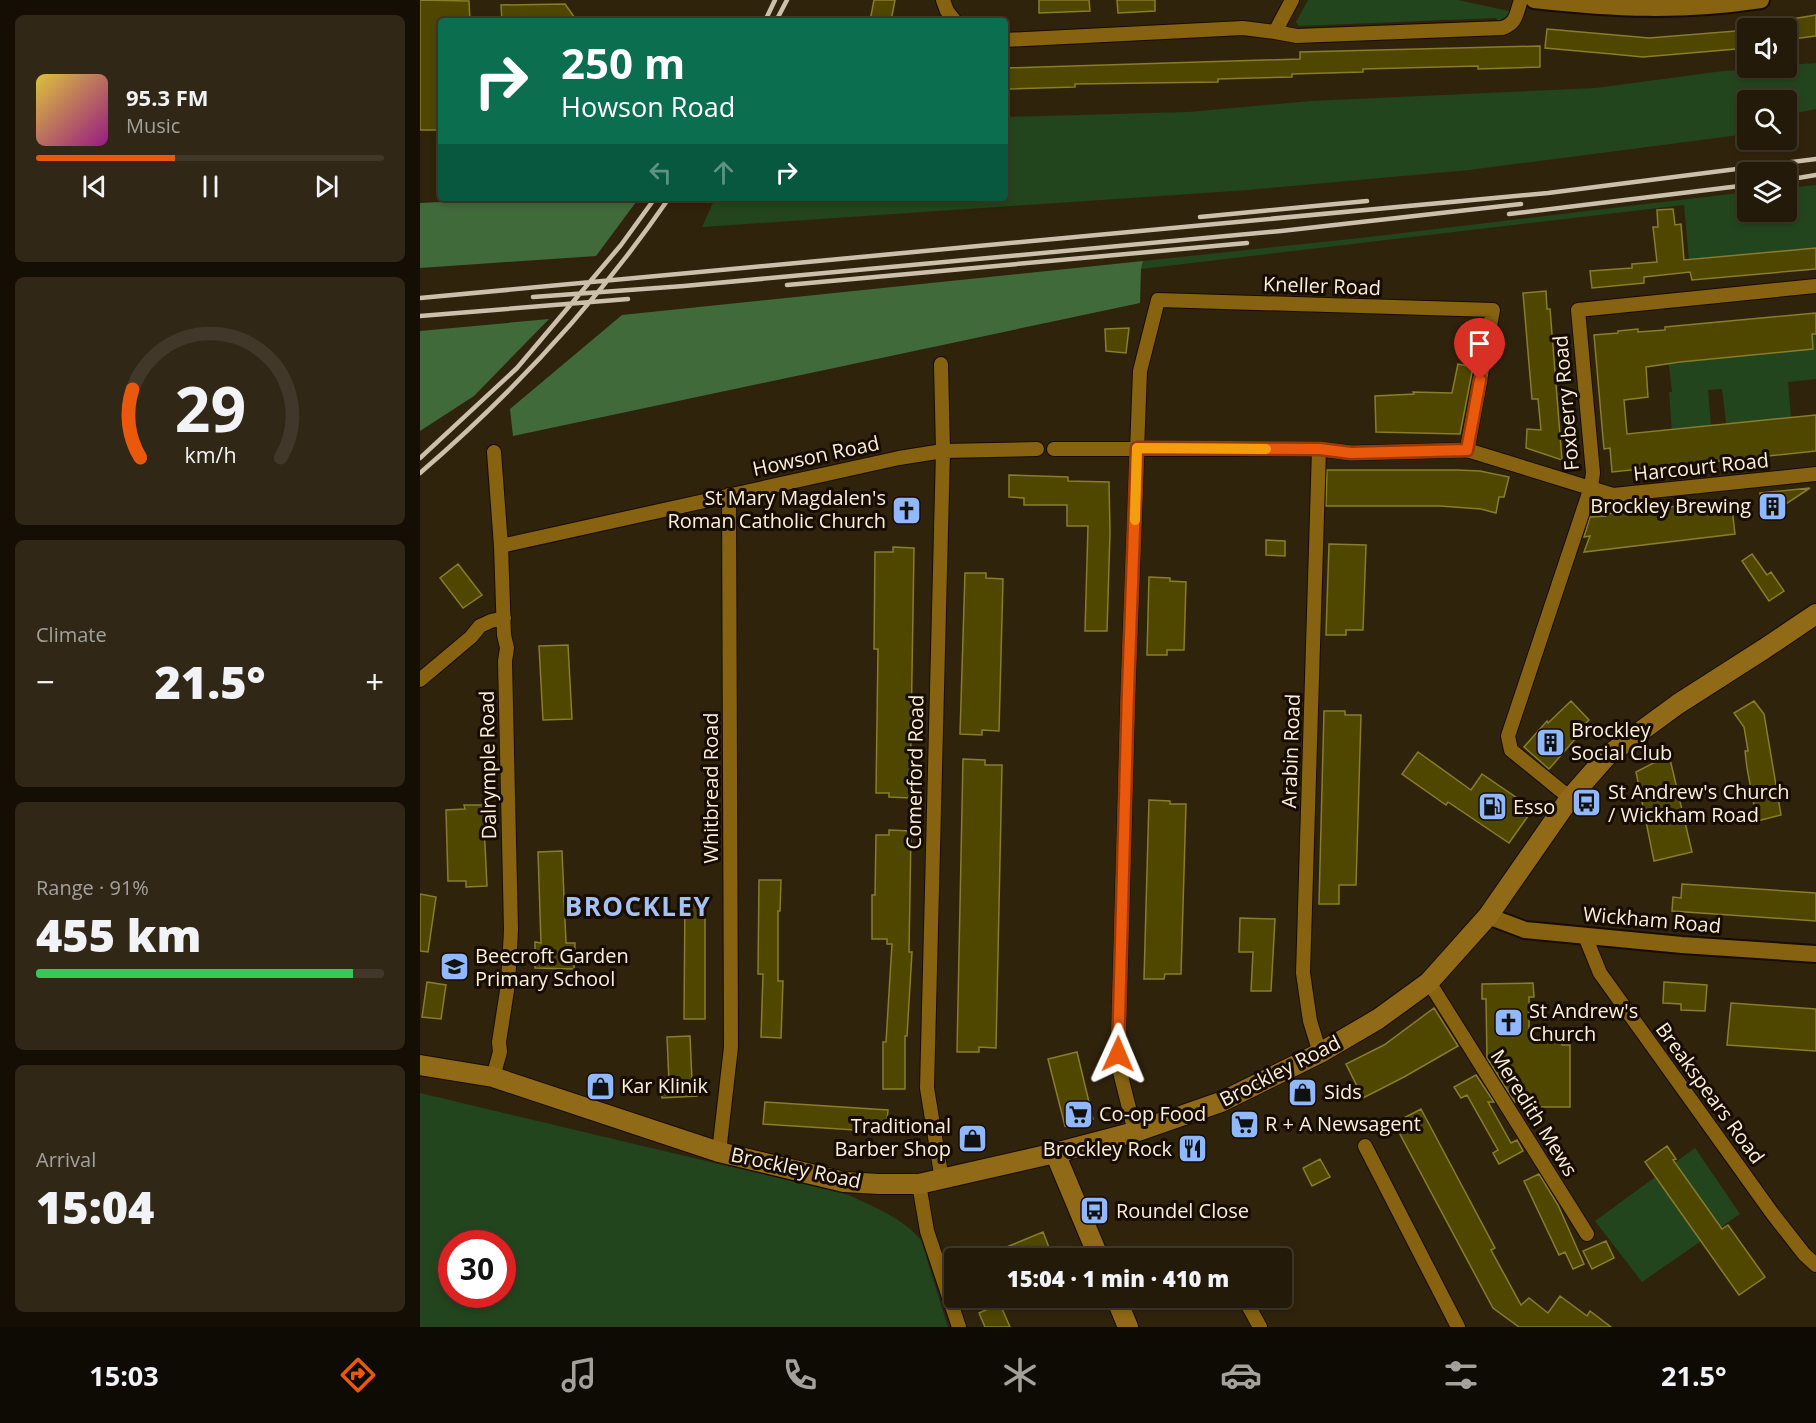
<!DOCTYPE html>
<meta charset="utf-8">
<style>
body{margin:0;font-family:"Open Sans",sans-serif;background:#302717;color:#f1f3f6;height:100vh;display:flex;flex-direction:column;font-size:22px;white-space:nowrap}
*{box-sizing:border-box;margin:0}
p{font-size:20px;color:#a3a19c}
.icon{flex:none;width:33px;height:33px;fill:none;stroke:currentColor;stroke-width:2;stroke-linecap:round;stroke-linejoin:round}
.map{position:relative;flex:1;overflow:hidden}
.details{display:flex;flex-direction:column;gap:15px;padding:15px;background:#140e05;width:420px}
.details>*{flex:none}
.banner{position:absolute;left:18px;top:18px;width:570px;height:183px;border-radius:6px;box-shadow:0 3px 9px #0003,0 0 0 2px #41382a;background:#0b6e4f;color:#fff;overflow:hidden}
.controls{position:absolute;left:1317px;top:18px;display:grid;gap:12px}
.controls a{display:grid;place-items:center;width:60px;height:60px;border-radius:6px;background:#241a09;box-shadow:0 3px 9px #0003,0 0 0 2px #41382a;font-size:30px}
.speed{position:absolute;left:18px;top:1230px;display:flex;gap:12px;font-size:30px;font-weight:700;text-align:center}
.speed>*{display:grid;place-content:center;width:78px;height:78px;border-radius:50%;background:#241a09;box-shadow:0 3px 9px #0003,0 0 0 2px #41382a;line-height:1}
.speed .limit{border:9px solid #d22;background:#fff;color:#111}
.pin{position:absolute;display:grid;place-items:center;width:51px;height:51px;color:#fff;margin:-62px -26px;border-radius:50% 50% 50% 0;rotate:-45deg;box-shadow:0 0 6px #0007}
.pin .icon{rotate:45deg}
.me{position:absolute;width:66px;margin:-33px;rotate:1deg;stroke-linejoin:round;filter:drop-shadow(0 0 4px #0008)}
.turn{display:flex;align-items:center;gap:21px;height:126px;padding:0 24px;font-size:27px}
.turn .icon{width:78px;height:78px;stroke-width:2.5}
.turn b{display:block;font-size:42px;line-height:51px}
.lanes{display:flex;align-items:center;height:57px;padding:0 24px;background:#0003;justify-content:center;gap:30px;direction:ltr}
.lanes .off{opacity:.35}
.big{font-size:45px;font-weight:800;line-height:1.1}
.details .card{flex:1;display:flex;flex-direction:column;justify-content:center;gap:9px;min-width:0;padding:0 21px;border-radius:9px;background:#302717}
.details .dial{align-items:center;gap:0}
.dial svg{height:156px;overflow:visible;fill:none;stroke:#41382a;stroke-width:7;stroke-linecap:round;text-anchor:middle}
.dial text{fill:#f1f3f6;stroke:none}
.song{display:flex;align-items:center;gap:18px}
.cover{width:72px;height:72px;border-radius:9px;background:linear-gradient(135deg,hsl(50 70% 55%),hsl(310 70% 35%))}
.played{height:6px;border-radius:3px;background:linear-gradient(90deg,#ea580c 40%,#41382a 40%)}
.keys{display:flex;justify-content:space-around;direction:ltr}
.heat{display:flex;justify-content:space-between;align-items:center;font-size:33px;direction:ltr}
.charge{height:9px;border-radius:4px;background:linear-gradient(90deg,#34c759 91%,#41382a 0)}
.trip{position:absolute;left:524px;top:1248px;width:348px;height:60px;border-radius:6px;background:#241a09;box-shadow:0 3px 9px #0003,0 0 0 2px #41382a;font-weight:800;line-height:60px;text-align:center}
.menu{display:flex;height:96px;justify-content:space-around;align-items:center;background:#0e0a04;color:#a3a19c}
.menu .icon{width:42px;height:42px}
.menu .current{color:#ea580c}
.menu b{font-size:27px;color:#f1f3f6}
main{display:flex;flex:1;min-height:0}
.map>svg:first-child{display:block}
.green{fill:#23451d;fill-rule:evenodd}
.forest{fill:#416a3b}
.building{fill:#4f4600;stroke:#887d2b;stroke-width:1.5}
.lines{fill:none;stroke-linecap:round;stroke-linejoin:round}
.minor-casing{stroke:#170c00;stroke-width:16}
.tertiary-casing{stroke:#170c00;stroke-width:20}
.secondary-casing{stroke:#170c00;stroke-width:22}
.minor{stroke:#876210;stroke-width:14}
.tertiary{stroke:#876210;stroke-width:16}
.secondary{stroke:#906a17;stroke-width:20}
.rail{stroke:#cdc0aa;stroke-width:4.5}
.route-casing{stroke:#983908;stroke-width:15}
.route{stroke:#ea580c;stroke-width:10}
.slow{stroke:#f59e0b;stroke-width:10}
.labels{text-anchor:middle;stroke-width:6;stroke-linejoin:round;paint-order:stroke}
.street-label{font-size:20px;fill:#fcefda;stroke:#170c00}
.poi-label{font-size:20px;fill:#fcefda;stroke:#170c00;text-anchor:start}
.district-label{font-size:26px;font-weight:bold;letter-spacing:1.5px;fill:#a4c2f5;stroke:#170c00}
</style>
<main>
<section class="details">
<div class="card">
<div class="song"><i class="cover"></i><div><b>95.3 FM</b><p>Music</p></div></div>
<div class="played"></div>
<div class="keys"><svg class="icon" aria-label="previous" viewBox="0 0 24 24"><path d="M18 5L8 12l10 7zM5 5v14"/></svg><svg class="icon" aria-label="pause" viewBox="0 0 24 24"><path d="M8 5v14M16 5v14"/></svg><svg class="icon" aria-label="next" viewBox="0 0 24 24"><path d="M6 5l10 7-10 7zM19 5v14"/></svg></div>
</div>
<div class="card dial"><svg viewBox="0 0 100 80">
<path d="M14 69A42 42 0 1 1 86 69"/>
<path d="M14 69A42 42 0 0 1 10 34" stroke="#ea580c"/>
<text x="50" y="56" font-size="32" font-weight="700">29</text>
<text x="50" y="72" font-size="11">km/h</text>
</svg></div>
<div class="card"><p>Climate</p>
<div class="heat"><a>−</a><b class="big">21.5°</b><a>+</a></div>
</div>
<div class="card"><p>Range · 91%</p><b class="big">455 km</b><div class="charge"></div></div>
<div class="card"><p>Arrival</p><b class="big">15:04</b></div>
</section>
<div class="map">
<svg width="1396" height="1327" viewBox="0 0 1396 1327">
<rect width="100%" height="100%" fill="#30230c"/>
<path class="green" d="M888,0H1038L1093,12L1091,16L1079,23L1076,18L879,26L876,22Z
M1396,63V109L1376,113L1379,127L1367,129L1366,100H1328L1327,134L1049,170L828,190L282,227L295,198H585V117L768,112L891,101L1176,88L1303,71L1366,68L1367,65Z
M1396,185V248L1269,260L1264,205L721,269L723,261L949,237L1327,192L1328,212H1366L1367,188Z
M1342,318L1344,338L1376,351L1393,349L1392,334H1396V379L1368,382L1371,418L1310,424L1308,439L1302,389L1288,390L1291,426L1253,445L1249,392H1252L1247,349H1249L1251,364L1260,363L1258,348L1318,342L1319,356L1336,355V340L1339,319Z
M0,1093L429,1195C453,1207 483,1218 501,1240L528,1327H0ZM32,1244H82V1294H32Z
M1275,1148L1320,1214L1222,1282L1175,1221ZM1259,1169L1299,1224L1280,1238Z"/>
<path class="forest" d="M62,198H219L176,256L0,268V203L61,200Z
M723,261L721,269L720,303L93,436L90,409L202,315Z
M129,319L54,396L0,431V331Z"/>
<path class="building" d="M0,0L49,1L50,21H21V130H0Z
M454,0H475L471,21H450Z
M619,0H669L670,11L619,13Z
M697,0H735V11L698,13Z
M145,4L157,21H82L81,5Z
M1396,15V36L1366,40V20Z
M1127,29L1229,38L1328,30V48L1223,57L1192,54L1125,48Z
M1120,46V67L1058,69V66L943,69V72L872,74V77L798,79V82L655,84V87L585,89V68L880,59V52Z
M1253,209L1255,225L1261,224L1264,260L1396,248V269L1272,280L1270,272L1224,277V283L1172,288L1170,271L1212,268V264L1237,262L1233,227H1238L1237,210Z
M1126,291L1127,309H1130L1142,460L1106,448L1107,429L1121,430L1118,399H1112L1103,293Z
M1396,313V334H1392L1393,349L1260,362L1226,367L1228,397L1204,400L1207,434L1396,415V451L1192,472L1190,448L1184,449L1174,335L1198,333V331L1218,329V332L1245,330V327Z
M709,328L706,353L686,351L685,329Z
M1038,364L1053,367L1040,434L956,432L955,396L994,394L993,392L1032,393Z
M907,470H1037L1060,471L1089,477L1084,497H1079L1076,513L1061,509L1020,506H906Z
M589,475L648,477V481L689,482L690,532L687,631H665L668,526H647V505H604V498L589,497Z
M1390,488L1343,519L1340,493Z
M1311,500L1315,534L1164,552L1170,536L1164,537L1170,517L1186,516V514Z
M846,540L865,541V556L846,555Z
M909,544L946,545L943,630H926V635H906Z
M473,547L494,548L490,798L469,797V793H456L458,649H454L455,552H473Z
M1332,554L1347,575L1351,572L1364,591L1349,601L1322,561Z
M38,564L62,595L43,608L20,578Z
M545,573H566V578L583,579L579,731L562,730V735L540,734Z
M729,577L750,578V581L766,582L764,650H747V655H727Z
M148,645L152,719L123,720L119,646Z
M1151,701L1169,720L1155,734L1157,737L1129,769L1104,747L1127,721L1128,723Z
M1334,701L1344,714L1361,815L1337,821L1327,768L1325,751H1328L1324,727L1314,713Z
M904,711H925V715H941L936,885H919V904H899Z
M998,752L1051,790L1062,774L1113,809L1089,843L1028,802L1026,805L982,774Z
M1249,755L1272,852L1234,861L1216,772Z
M543,759L565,760V765H582L576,1048L559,1047V1052H537Z
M729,800L750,801V804H766L761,974H745L744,979H724Z
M44,805H63L67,886L46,887V881H28L26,810L45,809Z
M469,830L491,831L489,952H492L487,1036H485V1089H463V1042H466L472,944H467V939H452V895H455L456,835H469Z
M142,851L146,943H155L154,969L115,968V942L121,943L118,852Z
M339,880H361L360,911H358V981H363L361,1038L341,1037L343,974H338Z
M1262,884L1396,893V921L1252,911L1253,897L1261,898Z
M0,894L16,897L8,952L0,951Z
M265,900H285V1019H264Z
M820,918L855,919L851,991H831L833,952H819Z
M7,982L26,985L21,1019L2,1017Z
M1244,982L1287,985L1285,1011L1261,1010V1004L1243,1003Z
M1113,983L1114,997H1109V1038H1142V1045H1150V1107H1116V1102H1095L1067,1058L1066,999H1062V984Z
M1311,1003L1396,1009V1051L1307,1045Z
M1014,1008L1038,1046L984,1077L943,1098L926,1064L964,1045Z
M270,1036L272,1081H276L277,1096L242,1098L241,1083L249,1082L247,1037Z
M657,1052L673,1119L645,1126L628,1059Z
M1056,1075L1074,1102H1068L1091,1143L1097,1140L1103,1151L1079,1164L1073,1153L1078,1150L1047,1095L1041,1098L1034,1087Z
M345,1102L468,1110L466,1132L343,1124Z
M1001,1109L1075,1248L1071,1250L1101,1305L1109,1298L1128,1313L1140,1296L1167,1316L1170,1311L1191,1327H1099L1073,1308L974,1123Z
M1247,1146L1256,1159L1253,1160L1302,1229L1308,1225L1345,1277L1319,1295L1225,1162Z
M900,1159L910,1177L892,1186L883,1168Z
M1119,1174L1138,1205L1164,1264L1153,1269L1145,1252L1139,1255L1104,1181Z
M623,1232L630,1250L609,1258H560Z
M1186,1241L1194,1258L1172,1269L1163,1251Z
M580,1304L590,1327H565L559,1313Z"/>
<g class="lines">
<defs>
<path id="minor" d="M523,0L527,11L535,21
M872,0L855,32L877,36L1082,28C1097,23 1096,14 1101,0
M585,40L823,28L855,32
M521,364L523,451L507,1088L522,1180
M634,449H899L931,453L1047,450L1193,495L1396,474
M899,449L883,973L890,1021L900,1053
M81,546L479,458L523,451L617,449
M0,680L51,637L60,626L71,621L84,618
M1150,798L1091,750L1088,736L1171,487L1173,473L1158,310L1396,286
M1165,936L1180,973L1352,1213L1384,1254L1396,1265
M1009,982L1167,1234
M73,1077L80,1052L79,1042L88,984L91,930L85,661L87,648L84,635L81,546L74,452
M715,1132L700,1072L698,1054L708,691L720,371L738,300L1073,310L1047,450
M945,1146L1038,1327
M299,1152L311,1047L309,495
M499,1184L507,1231L539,1327
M824,1298L840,1327"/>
<path id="tertiary" d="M1114,0C1195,9 1261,12 1341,0
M1068,916L1105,930L1262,945L1396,954"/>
<path id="secondary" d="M0,1065L73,1077L299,1152L424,1182L459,1184H499L635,1153L715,1132L801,1102L900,1053L958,1019L1009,982L1068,916L1150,798L1187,756L1258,704L1344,649L1396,614
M635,1153L679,1258
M696,1298L708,1327"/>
</defs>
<use href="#minor" class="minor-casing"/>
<use href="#tertiary" class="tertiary-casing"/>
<use href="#secondary" class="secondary-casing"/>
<use href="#minor" class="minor"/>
<use href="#tertiary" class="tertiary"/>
<use href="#secondary" class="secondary"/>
<path class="rail" d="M345,21L355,0
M356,21L367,0
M1366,180L1396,175
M1089,214L1328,185
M780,217L947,201
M367,285L827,243
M113,297L264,286L861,231L1101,204
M0,298L1128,193L1396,159
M0,316L208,299
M0,458L97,368L201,245L235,198
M0,473C94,392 179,300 249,198"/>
</g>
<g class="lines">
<defs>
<path id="route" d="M698,1054L708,691L717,448L900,449L931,453L1047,450L1060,380"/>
</defs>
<use href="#route" class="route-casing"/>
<use href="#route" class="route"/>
<path class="slow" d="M715,520L717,448L846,449"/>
</g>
<defs>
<symbol id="building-square" viewBox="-11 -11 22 22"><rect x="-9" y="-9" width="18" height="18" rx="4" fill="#90b8fd" stroke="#170c00"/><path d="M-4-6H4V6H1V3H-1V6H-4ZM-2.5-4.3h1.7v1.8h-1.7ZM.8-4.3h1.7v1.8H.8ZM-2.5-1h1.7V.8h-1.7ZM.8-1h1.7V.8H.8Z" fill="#111"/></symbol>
<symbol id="church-square" viewBox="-11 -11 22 22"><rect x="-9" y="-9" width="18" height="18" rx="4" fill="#90b8fd" stroke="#170c00"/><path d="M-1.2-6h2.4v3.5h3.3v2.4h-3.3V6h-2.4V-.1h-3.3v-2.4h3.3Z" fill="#111"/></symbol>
<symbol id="bus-square" viewBox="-11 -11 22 22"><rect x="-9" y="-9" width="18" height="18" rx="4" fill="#90b8fd" stroke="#170c00"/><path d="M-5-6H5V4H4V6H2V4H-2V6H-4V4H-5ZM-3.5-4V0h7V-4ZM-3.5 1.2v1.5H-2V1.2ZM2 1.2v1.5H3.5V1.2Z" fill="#111"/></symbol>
<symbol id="fuel-square" viewBox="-11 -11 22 22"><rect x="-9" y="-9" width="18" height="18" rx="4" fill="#90b8fd" stroke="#170c00"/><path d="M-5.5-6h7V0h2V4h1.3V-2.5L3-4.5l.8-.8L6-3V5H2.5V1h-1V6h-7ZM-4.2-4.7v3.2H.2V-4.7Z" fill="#111"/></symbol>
<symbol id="school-square" viewBox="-11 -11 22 22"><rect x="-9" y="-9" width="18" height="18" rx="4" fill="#90b8fd" stroke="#170c00"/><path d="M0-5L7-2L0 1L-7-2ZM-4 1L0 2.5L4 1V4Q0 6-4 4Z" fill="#111"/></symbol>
<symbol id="shop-square" viewBox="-11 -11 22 22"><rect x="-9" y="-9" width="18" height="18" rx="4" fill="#90b8fd" stroke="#170c00"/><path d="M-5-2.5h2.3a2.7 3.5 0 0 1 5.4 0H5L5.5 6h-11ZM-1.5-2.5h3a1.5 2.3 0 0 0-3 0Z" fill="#111"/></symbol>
<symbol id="supermarket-square" viewBox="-11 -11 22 22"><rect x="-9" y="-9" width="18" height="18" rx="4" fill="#90b8fd" stroke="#170c00"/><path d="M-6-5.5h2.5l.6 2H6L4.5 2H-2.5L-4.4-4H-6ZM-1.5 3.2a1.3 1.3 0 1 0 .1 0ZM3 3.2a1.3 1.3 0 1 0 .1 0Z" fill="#111"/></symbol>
<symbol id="restaurant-square" viewBox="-11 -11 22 22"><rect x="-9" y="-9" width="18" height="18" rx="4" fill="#90b8fd" stroke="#170c00"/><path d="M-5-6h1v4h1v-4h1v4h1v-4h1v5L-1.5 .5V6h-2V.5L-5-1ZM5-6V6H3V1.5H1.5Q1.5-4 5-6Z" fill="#111"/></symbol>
</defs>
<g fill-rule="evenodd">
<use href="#building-square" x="1336" y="490" width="33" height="33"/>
<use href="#church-square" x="470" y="494" width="33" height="33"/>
<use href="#building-square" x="1114" y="726" width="33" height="33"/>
<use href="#bus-square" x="1150" y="786" width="33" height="33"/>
<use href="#fuel-square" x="1056" y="790" width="33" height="33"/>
<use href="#school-square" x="18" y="950" width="33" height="33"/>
<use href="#church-square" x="1072" y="1006" width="33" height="33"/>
<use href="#shop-square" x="164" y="1070" width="33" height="33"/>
<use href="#shop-square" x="866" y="1076" width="33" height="33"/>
<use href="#supermarket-square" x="642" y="1098" width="33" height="33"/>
<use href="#supermarket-square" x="808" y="1108" width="33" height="33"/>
<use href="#shop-square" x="536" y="1122" width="33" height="33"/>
<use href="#restaurant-square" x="756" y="1132" width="33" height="33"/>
<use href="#bus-square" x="658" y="1194" width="33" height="33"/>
</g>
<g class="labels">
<g class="street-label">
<text transform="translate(902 286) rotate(2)" y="7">Kneller Road</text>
<text transform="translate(1146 403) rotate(-95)" y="7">Foxberry Road</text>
<text transform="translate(396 456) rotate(-12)" y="7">Howson Road</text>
<text transform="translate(1281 467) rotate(-6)" y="7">Harcourt Road</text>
<text transform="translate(871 751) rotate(-88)" y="7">Arabin Road</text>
<text transform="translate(68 765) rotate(-91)" y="7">Dalrymple Road</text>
<text transform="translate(495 772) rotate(-89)" y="7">Comerford Road</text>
<text transform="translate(291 788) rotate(-90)" y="7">Whitbread Road</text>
<text transform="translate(1232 920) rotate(5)" y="7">Wickham Road</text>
<text transform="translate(860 1071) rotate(-27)" y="7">Brockley Road</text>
<text transform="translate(1290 1093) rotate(54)" y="7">Breakspears Road</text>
<text transform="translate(1114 1113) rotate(58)" y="7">Meredith Mews</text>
<text transform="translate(376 1168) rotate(12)" y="7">Brockley Road</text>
</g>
<g class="poi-label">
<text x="466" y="505" text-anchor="end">St Mary Magdalen's<tspan x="466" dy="23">Roman Catholic Church</tspan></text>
<text x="1331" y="513" text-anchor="end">Brockley Brewing</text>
<text x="1151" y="737">Brockley<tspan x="1151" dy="23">Social Club</tspan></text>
<text x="1188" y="799">St Andrew's Church<tspan x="1188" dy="23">/ Wickham Road</tspan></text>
<text x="1093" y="814">Esso</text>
<text x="55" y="963">Beecroft Garden<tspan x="55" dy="23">Primary School</tspan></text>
<text x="1109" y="1018">St Andrew's<tspan x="1109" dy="23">Church</tspan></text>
<text x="201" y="1093">Kar Klinik</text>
<text x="904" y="1099">Sids</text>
<text x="679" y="1121">Co-op Food</text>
<text x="845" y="1131">R + A Newsagent</text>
<text x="531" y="1133" text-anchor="end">Traditional<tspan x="531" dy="23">Barber Shop</tspan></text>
<text x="752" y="1156" text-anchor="end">Brockley Rock</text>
<text x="696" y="1218">Roundel Close</text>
</g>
<g class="district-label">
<text x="218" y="916">BROCKLEY</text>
</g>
</g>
</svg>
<div class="controls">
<a><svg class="icon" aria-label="sound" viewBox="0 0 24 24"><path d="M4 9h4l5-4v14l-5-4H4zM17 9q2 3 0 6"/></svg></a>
<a><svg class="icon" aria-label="search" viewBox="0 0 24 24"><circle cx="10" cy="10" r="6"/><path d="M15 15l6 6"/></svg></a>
<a><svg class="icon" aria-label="layers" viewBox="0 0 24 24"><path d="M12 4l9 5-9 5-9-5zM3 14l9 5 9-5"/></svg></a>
</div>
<div class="speed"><div class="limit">30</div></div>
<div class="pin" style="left:1060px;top:380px;background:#d93025"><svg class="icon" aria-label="arrive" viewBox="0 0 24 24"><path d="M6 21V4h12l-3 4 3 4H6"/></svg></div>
<svg class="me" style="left:698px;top:1054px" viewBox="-20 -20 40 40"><path d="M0-17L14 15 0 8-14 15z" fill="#ea580c" stroke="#fff" stroke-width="4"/></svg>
<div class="trip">15:04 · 1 min · 410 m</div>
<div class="banner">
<div class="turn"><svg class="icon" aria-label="right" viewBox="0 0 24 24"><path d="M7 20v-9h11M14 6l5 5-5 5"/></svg><div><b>250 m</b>Howson Road</div></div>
<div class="lanes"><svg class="icon off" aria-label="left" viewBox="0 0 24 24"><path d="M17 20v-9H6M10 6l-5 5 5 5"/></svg><svg class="icon off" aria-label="ahead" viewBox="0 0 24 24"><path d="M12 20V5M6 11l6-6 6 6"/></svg><svg class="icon" aria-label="right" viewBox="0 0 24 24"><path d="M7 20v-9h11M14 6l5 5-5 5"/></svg></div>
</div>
</div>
</main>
<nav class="menu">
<b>15:03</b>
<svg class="icon current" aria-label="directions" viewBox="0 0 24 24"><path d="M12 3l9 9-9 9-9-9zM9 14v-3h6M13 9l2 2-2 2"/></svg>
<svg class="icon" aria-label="music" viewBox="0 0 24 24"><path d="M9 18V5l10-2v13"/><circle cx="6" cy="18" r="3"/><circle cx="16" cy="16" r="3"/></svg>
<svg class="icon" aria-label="phone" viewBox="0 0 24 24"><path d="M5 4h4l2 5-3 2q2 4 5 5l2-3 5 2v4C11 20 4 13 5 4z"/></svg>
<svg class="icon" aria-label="climate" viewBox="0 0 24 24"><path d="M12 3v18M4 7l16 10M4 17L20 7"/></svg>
<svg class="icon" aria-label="car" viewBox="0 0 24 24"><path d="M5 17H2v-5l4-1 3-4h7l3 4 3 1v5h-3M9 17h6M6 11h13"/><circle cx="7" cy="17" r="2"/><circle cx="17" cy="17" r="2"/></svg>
<svg class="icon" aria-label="filters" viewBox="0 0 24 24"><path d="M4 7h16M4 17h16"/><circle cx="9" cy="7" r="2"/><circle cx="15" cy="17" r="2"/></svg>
<b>21.5°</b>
</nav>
